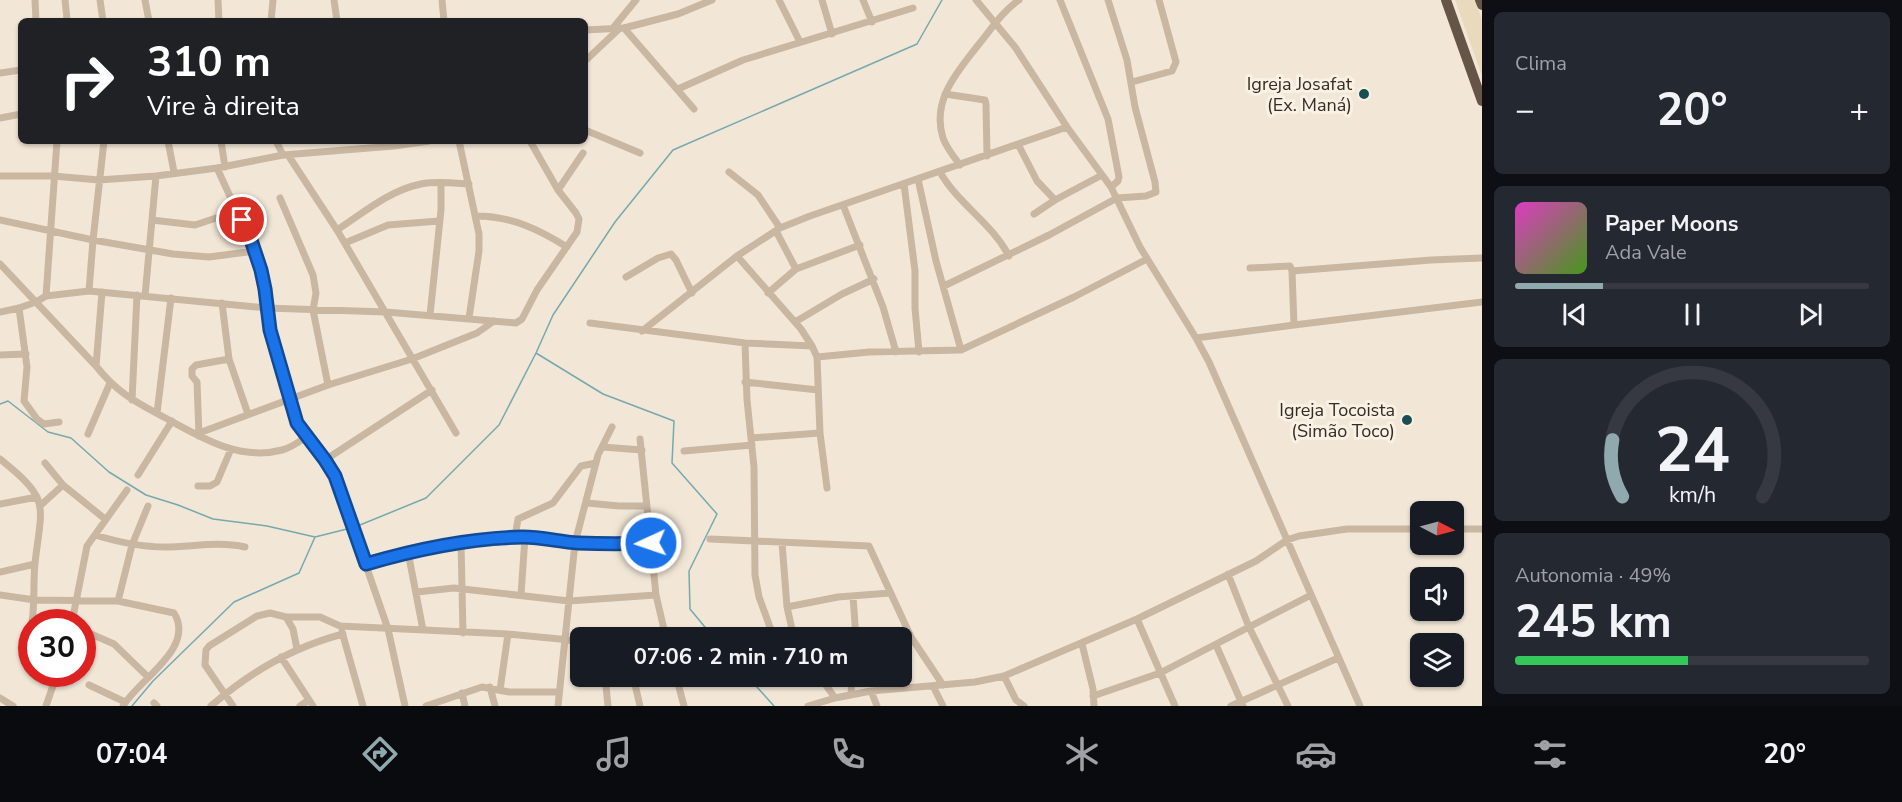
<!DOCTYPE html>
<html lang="pt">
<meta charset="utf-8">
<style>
body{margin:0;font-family:"Nunito Sans",sans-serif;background:#242831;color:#f1f3f6;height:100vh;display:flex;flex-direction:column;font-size:22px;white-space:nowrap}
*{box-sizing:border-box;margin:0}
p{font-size:20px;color:#9ea1a6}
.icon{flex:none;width:33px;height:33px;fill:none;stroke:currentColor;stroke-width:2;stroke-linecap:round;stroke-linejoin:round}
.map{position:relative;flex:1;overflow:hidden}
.sheet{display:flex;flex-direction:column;gap:12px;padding:12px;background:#0d0f14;width:420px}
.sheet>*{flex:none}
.banner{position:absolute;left:18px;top:18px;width:570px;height:126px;border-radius:9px;box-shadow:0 2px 4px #0004;background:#202124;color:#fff;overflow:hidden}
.needle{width:39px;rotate:96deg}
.tools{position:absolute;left:1410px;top:501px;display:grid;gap:12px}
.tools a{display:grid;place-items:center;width:54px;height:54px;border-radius:9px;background:#171b24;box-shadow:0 2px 4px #0004;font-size:30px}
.speed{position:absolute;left:18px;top:609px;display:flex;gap:12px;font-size:30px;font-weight:700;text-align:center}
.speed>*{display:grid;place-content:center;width:78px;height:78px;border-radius:50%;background:#171b24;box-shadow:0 2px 4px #0004;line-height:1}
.speed .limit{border:9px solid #d22;background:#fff;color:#111}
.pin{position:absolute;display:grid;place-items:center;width:51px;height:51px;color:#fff;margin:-26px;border:3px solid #fff;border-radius:50%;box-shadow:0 2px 6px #0007}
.me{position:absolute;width:66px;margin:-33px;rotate:267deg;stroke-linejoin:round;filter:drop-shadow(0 0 4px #0008)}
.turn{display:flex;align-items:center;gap:21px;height:126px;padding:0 30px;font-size:27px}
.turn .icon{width:78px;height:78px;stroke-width:2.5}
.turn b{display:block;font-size:42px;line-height:51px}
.big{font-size:45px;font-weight:700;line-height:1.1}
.sheet .tile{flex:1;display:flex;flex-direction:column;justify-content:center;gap:9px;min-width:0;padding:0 21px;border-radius:9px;background:#242831}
.sheet .dial{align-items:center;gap:0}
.dial svg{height:156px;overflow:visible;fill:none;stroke:#363941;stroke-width:7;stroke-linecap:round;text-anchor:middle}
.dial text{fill:#f1f3f6;stroke:none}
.song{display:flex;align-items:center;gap:18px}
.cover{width:72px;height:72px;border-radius:9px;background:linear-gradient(135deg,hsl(310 70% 55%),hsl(100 70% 35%))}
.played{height:6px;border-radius:3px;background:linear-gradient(90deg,#90a9ae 25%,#363941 25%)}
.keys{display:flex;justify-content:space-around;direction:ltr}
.heat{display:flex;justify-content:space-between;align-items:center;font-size:33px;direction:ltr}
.charge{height:9px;border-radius:4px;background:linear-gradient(90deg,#34c759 49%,#363941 0)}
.trip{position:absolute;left:570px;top:627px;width:342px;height:60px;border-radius:9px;background:#171b24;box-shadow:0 2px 4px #0004;font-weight:700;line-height:60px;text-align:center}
.dock{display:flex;height:96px;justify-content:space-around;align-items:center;background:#090b0e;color:#9ea1a6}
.dock .icon{width:42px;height:42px}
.dock .on{color:#90a9ae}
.dock b{font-size:27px;color:#f1f3f6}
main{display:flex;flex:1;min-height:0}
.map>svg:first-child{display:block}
.plaza{fill:#eadabd}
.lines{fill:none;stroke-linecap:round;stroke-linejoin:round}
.stream{stroke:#75a9af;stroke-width:1.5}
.minor{stroke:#cab7a2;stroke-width:7}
.trunk{stroke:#665448;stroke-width:10}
.route-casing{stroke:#114b97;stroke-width:15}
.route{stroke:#1a73e8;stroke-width:10}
.poi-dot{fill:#194e57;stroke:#f9f1e3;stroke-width:2}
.labels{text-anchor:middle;stroke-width:6;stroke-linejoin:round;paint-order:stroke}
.poi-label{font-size:18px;fill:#342b25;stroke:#f9f1e3;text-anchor:end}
</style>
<main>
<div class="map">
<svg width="1482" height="706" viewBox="0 0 1482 706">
<rect width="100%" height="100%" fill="#f2e7d7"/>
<path class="plaza" d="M1455,0H1475L1482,20V76Z"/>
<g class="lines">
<path class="stream" d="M536,353L553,315L615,222L673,150L917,44L942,0
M0,404L8,401L48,432L71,438L109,472L146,495L178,505L213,519L267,526L315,537
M355,527L426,498L499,425L536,353L603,394L674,421L672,463L717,514L689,571L690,609L714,638
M747,676L774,706
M132,706L153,681L234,602L299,573L315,537L351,528"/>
<path class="minor" d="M35,0L36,21
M65,0L67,19
M100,0L103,21
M145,0L149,21
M218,0L219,21
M334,0L337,21
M442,0L444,21
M779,0L800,42
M822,0L832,34
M863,0L872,22
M976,0L1015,47L1067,127L1111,187L1140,247L1196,338L1209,362L1360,706
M1060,0L1108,119L1119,177L1118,181L1111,187
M271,21L273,0
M613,28L636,0
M624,28L694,109
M585,30L624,28L678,14L712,0
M585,61L620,28
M0,73L21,70
M1132,82L1172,71L1176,62L1159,0
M678,89L743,60L913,8
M945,94L985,100L986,104L987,156
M0,118L21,114
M585,130L640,153
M168,141L174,172
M221,141L225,167
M276,141L283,155
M459,141L479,234V251L469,318
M1018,144L1037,181L1055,200
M288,155L337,230L456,433
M960,165C954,157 946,147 943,138C931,100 958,71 979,44C992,28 1002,12 1019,0
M217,168L255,251L265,289L270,330L297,423L325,460L335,476L388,629L405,706
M729,172L758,195L780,228
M940,172C958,204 991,222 1009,256
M0,176H53L99,180L156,176L217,168L283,155L394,146L429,141
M918,179L936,261L961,350
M904,184L915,271V308L919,352
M558,190L583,153
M280,198L313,275L316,293L313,310L328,385
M843,205L883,307L896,352
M1034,214L1055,200L1102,175
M476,216C511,216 538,229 567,247
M0,220L93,240L173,254L209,257L255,251
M152,220L195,225L237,211
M337,230C363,213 390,190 421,184C437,181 453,183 469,184
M776,231L796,269
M345,243L388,225L439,221
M737,256L801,329L812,346L817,357L820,433L827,488
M0,264L96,366C119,395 138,403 169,420C204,439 240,461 282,450C290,448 299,442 306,437
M1292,271L1431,260L1482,258
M626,277L658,258L671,254L676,260L692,293
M944,286L1049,235L1117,198L1146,196L1156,192L1155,182L1135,107L1127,60L1108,0
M89,291L93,240L104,141
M768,293L796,269L860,245
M46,296L57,141
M145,296L156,176
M222,303L229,359L248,414
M19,308L27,367L24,401L37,419L44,424L59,422
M0,312L19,308L36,302L46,296L89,291L266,308L386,312L516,323L522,319L537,290L577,232L579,219L576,213L558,190L530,141
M430,315L441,210V183
M795,322L842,294L874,279
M590,323L745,343L812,346
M1294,325L1482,302
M642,331L737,256L780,228L810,216L1067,127
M1196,338L1294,325L1292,271L1290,266L1250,268
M745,343L747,400L754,467L755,575L759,597L774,638
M0,355L26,354
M817,357L869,352L961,350L1074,297L1147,259
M96,366L102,292
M745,382L818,390
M132,400L137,295
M157,413L171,298
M199,433L328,385L412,359L477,333L494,321
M88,434L110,383
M199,436L197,382L192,376V369L196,365L229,359
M751,438L820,433
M640,439L656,595L666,638
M602,447L642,450
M684,451L752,445
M0,459C51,500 42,503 35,563C33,583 35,602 32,622
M325,460L432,390
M45,463L63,485L105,519
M138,475L172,421
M198,486H210L217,482L231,449
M587,503L619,506H647
M0,504L37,497
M41,505L63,485
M1454,529H1482
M95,535C118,542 140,547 165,547C192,547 218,541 245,547
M515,537L518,519L553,503L581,466L596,463
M710,539L869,546L911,637L943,685
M461,543L463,633
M782,543L787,607L794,638
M408,552L423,630
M366,564C417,549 470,538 523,537C542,537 560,542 578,543C602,544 627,544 651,543
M0,572L35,564
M1228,574L1249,627L1288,706
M417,592L454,588L569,601L656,595
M0,595L35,600L118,601L174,613C196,648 138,680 123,706
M521,595L525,537
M853,596L856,638
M118,601L132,545L148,506
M787,607L838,597L890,593
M286,617H320L340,626L508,634L580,641
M1137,619L1175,706
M72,622L87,546L127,490
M82,630L114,644L148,677
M342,632L363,706
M902,640L911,637
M1082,644L1093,689L1094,706
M1216,645L1243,706
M281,657L313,706
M25,659L32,623
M605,676L608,706
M633,676L640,706
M676,676L684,706
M806,676L823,681L835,698
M1004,676L1016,700L1024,706
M89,685L125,702
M933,686L943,706
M490,687L495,706
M500,690L508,634
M871,691L877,706
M462,693L465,706
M851,695L852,676
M1093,696L1160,673L1311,595
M0,698L13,706
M154,703L157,706
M46,706L57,674
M211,706C250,672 293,647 343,634
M233,706L205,665L206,650L209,646L257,616L270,613L286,617L293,629L297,649
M300,706L309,700
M426,706L482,687L509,692H559
M558,706L575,543L598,455L612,427
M808,706L835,698L871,691L975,682L1004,676L1137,619L1256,561L1287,540L1299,536L1347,529H1420
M1231,706L1338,658"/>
<path class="trunk" d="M1446,0L1482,101
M1480,0L1482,5"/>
</g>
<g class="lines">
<defs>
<path id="route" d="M242,220L251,240L261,270L265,289L270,330L297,423L325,460L335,476L366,564C417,549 470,538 523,537C542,537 560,542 578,543C602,544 627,544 651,543"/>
</defs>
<use href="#route" class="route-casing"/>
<use href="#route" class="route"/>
</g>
<g class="poi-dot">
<circle cx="1364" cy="94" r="6"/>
<circle cx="1407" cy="420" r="6"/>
</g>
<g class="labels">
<g class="poi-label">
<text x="1352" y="90">Igreja Josafat<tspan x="1352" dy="21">(Ex. Maná)</tspan></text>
<text x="1395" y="416">Igreja Tocoista<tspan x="1395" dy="21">(Simão Toco)</tspan></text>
</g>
</g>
</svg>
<div class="tools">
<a><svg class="needle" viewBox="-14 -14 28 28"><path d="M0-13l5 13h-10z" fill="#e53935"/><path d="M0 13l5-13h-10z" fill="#9ea1a6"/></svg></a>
<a><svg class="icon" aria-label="sound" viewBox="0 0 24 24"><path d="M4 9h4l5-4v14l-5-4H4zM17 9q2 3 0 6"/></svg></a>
<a><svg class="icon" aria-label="layers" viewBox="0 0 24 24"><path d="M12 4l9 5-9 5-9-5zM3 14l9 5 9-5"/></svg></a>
</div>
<div class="speed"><div class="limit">30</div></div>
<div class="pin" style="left:242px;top:220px;background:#d93025"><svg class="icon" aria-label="arrive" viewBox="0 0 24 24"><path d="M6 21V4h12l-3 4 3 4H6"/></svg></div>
<svg class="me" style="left:651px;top:543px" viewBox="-20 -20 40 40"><circle r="17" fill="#1a73e8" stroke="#fff" stroke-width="3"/><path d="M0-11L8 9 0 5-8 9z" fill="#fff"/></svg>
<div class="trip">07:06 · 2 min · 710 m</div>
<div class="banner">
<div class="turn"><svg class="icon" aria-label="right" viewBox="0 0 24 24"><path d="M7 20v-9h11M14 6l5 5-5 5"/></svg><div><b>310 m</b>Vire à direita</div></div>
</div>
</div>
<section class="sheet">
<div class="tile"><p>Clima</p>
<div class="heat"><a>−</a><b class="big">20°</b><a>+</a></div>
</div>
<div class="tile">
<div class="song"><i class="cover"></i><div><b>Paper Moons</b><p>Ada Vale</p></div></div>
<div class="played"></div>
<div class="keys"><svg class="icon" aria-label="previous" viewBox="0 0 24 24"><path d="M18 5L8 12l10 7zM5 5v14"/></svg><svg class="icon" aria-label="pause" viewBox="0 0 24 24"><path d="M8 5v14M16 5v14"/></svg><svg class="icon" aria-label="next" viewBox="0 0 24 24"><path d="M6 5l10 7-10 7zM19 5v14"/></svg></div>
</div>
<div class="tile dial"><svg viewBox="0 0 100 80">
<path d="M14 69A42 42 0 1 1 86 69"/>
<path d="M14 69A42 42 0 0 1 9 40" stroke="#90a9ae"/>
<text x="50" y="56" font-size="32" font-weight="700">24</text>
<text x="50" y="72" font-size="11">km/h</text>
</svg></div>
<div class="tile"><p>Autonomia · 49%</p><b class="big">245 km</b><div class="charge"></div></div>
</section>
</main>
<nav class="dock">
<b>07:04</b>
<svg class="icon on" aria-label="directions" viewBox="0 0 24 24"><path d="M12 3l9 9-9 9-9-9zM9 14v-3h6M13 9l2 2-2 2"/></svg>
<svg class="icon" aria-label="music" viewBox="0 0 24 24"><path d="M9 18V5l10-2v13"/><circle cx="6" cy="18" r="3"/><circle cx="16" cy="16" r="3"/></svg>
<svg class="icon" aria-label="phone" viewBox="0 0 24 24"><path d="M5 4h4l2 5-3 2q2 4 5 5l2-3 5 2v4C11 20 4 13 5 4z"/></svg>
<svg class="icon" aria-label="climate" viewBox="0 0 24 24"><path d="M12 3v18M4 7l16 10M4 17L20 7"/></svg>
<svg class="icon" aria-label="car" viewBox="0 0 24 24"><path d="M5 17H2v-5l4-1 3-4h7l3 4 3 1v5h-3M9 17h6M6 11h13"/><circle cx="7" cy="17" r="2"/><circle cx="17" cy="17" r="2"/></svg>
<svg class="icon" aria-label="filters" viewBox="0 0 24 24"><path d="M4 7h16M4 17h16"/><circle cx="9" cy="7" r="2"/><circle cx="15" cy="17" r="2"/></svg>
<b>20°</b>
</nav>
